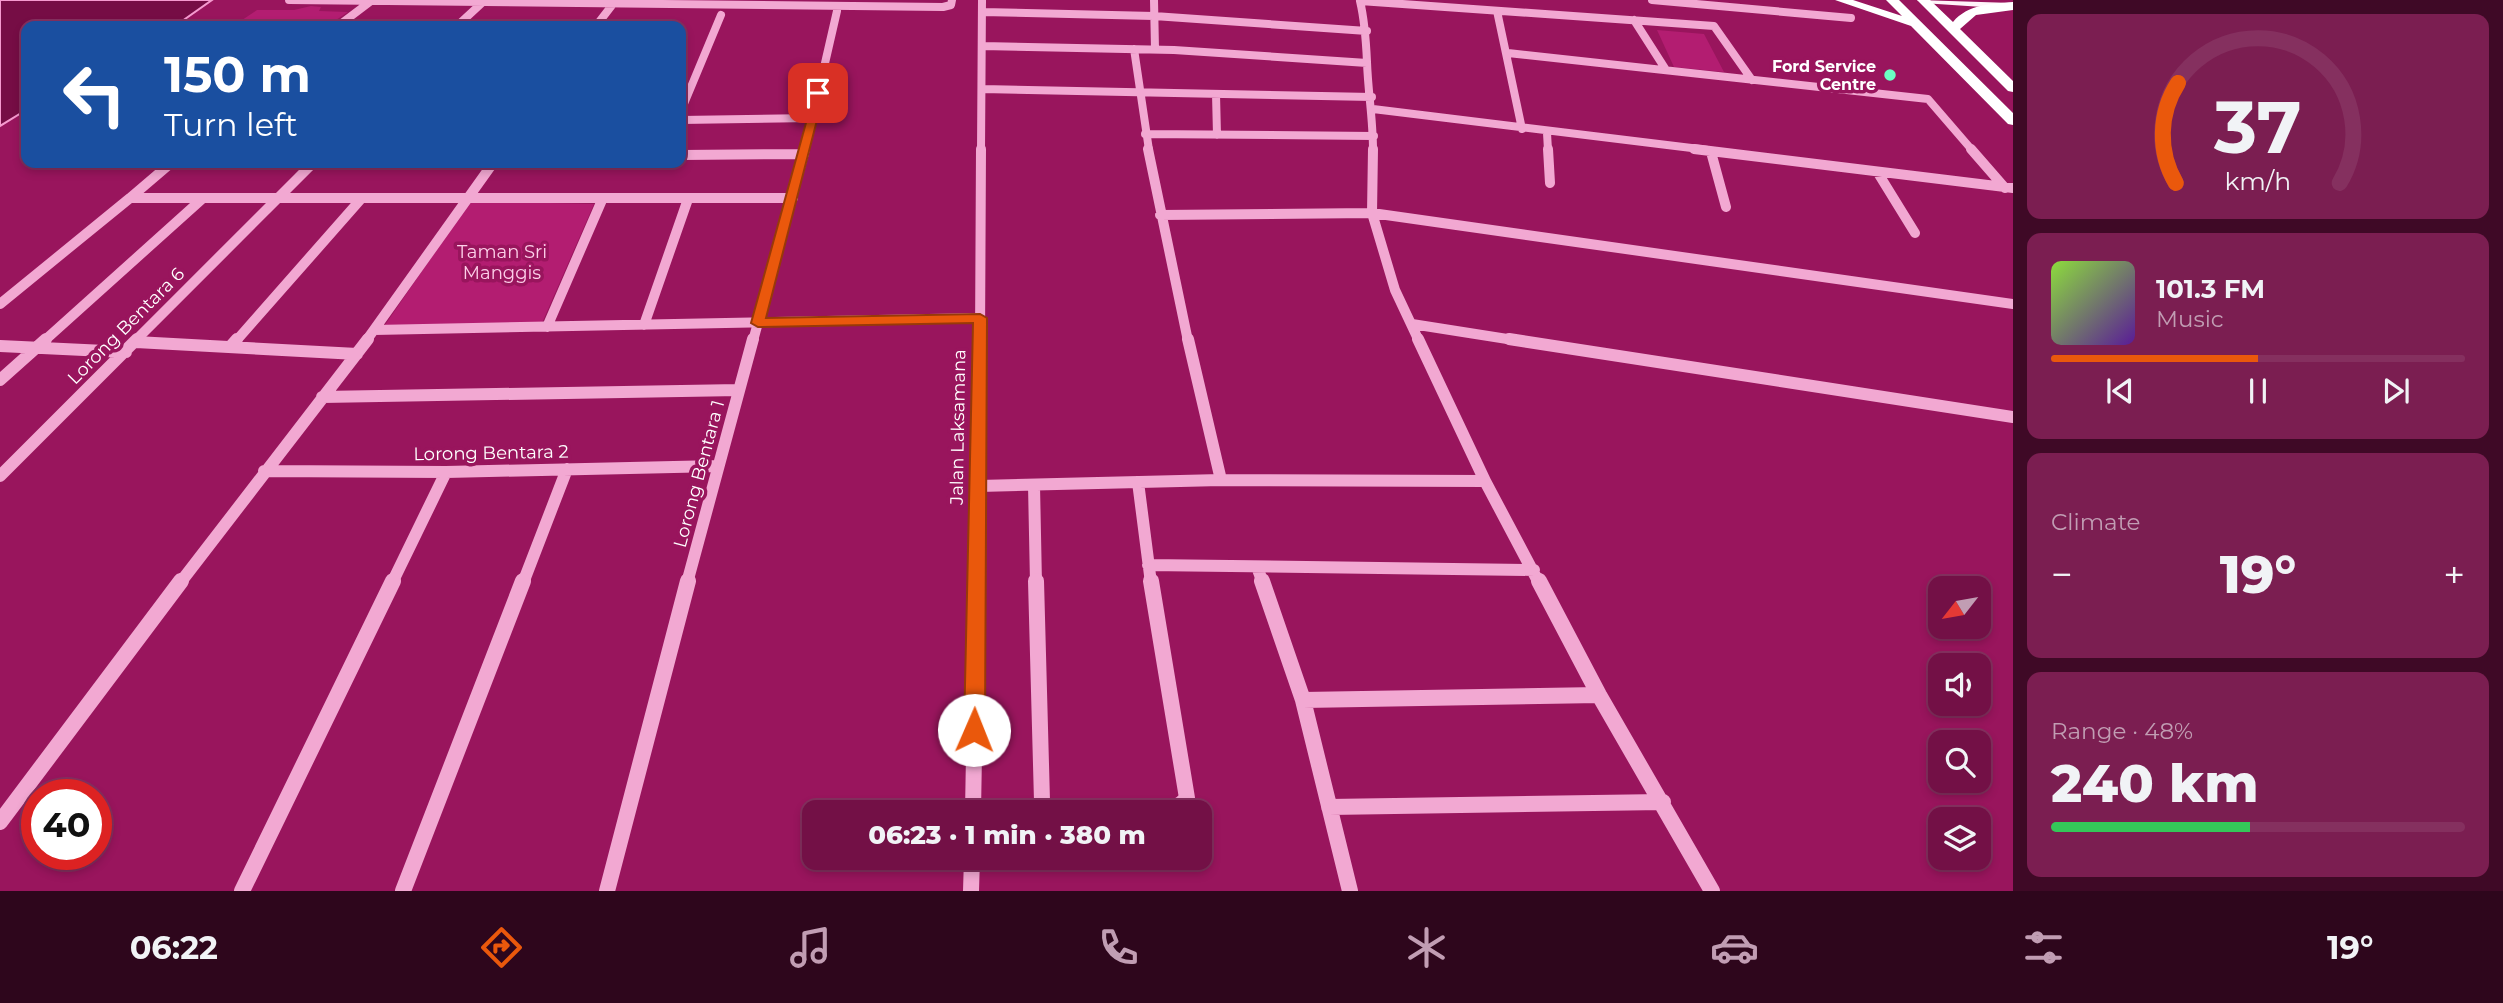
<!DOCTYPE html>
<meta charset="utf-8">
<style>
body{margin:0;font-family:Montserrat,sans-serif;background:#7b1e51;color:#f1f3f6;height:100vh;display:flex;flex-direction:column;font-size:26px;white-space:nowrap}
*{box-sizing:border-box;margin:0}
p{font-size:23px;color:#c19db3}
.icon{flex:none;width:38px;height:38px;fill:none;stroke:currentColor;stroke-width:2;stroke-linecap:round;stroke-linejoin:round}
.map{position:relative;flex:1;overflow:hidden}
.drawer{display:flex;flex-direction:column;gap:14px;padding:14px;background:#3f0926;width:490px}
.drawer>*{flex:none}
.guide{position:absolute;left:21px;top:21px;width:665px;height:147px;border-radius:14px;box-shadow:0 4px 10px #0003,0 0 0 2px #85305f;background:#1a4fa0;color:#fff;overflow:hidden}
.needle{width:46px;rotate:239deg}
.buttons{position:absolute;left:1928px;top:576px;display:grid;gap:14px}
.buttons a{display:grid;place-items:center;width:63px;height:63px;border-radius:14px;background:#731046;box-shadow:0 4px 10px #0003,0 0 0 2px #85305f;font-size:35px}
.speed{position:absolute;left:21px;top:779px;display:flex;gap:14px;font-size:35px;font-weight:700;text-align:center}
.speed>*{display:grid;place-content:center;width:91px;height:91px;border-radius:50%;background:#731046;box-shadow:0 4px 10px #0003,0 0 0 2px #85305f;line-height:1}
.speed .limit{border:10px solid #d22;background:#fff;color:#111}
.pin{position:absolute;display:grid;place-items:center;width:60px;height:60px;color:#fff;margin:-30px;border-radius:14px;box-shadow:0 4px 10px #0006}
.me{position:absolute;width:77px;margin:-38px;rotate:1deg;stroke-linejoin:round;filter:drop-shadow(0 0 5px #0008)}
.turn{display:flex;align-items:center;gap:24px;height:147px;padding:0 28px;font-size:32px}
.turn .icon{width:91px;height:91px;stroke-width:2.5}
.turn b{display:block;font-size:49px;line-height:60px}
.big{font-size:52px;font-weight:800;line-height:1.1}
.drawer .card{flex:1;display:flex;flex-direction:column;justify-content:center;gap:10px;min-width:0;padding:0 24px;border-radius:14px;background:#7b1e51}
.drawer .dial{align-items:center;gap:0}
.dial svg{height:182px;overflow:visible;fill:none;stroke:#85305f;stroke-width:7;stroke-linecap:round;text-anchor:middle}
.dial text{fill:#f1f3f6;stroke:none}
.song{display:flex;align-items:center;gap:21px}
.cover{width:84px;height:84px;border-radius:10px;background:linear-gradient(135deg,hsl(90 70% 55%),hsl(270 70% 35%))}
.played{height:7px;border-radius:4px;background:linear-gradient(90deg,#ea580c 50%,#85305f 50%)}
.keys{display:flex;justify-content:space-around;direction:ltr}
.heat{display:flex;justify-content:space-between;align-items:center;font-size:38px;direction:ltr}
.charge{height:10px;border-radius:5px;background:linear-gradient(90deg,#34c759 48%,#85305f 0)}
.trip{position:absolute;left:802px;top:800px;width:410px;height:70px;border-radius:14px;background:#731046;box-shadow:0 4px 10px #0003,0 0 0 2px #85305f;font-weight:800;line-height:70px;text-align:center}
.dock{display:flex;height:112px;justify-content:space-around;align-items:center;background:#2e061c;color:#c19db3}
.dock .icon{width:49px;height:49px}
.dock .selected{color:#ea580c}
.dock b{font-size:32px;color:#f1f3f6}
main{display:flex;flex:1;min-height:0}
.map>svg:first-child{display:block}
.green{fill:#b31d71}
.water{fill:#760d45;stroke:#f59acf;stroke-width:2}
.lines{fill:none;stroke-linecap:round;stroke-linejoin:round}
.minor-far3{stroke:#f2a8d2;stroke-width:8}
.minor-far2{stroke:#f2a8d2;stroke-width:10}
.minor-far1{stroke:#f2a8d2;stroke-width:12}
.minor{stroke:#f2a8d2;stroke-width:16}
.major{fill:#fff4f9;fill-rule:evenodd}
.highway{fill:#fff;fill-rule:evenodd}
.route{fill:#ea580c;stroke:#983908;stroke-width:2}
.poi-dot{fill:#6affc3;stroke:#99155d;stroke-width:2.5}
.labels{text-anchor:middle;stroke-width:7;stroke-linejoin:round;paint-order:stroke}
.far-poi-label{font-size:16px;font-weight:bold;fill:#fff;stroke:#99155d;text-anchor:end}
.park-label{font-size:18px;fill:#fdd0e9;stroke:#99155d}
.street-label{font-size:18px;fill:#fff;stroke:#99155d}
</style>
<main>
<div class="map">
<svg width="2013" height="891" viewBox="0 0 2013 891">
<rect width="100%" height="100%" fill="#99155d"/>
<path class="green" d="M311,6L321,7L319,11L348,12L327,26H233L257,10H294Z
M1657,30L1704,34L1724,72L1674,67Z
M470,201L594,204L542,323L385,325Z"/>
<path class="water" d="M0,0H212L175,26H26V110L0,126Z"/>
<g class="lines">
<path class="minor-far3" d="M289,0L943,7L951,5L952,0
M1154,0L1155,49
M1652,0L1851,18
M1497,11L1522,129
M982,12L1154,16L1367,31
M1634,20L1666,70
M338,26L371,1
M457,26L485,0
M596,26L616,0
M982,46L1174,50L1367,63
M1134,49L1149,150
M1508,53L1928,99L1972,150
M982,89L1372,97
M1216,94L1217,135
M1373,109L1708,150
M681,111L721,15
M681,120L813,118
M1547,133L1548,150
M1145,134L1374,136
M805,150L837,11
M981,150L982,0
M1373,150C1373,119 1368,92 1367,62C1366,40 1365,22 1360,1L1714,26L1752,80"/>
<path class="minor-far2" d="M1148,149L1188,341
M1373,149L1372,213L1395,290L1419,341
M1548,149L1550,183
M1694,149L2013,188
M1971,149L2005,188
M1711,152L1726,207
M681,155L804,154
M171,163L130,198H793
M1878,173L1915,233
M1160,215L1372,213L2013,304
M0,304L130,198
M1412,324L1520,341
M644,325L688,199
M547,327L602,200
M374,330L980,318
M44,341L202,199
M135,341L313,163
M236,341L361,199
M366,341L493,163
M753,341L805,149
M980,341L981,149"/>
<path class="minor-far1" d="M1188,339L1221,480
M1418,339L1485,481L1539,583
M1509,339L2013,417
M136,342L357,354
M0,346L126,352
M230,347L237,339
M0,380L46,339
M322,397L739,390
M264,471L446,472L718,466
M0,476L137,339
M1138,482L1151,583
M1034,485L1036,583
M979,486L1221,480L1485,481
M1148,565L1534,570
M1257,567L1263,583
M180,583L368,339
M392,583L446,472
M523,583L567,469
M687,583L753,339
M977,583L980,339"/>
<path class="minor" d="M1036,581L1042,801L1050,810L1058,812
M1262,581L1303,700
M1539,581L1599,695L1712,891
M1329,807L1663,802
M973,812L977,581
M1123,812C1145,812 1172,817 1187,798L1151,581
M0,822L181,581
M242,891L393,581
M403,891L523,581
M607,891L688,581
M971,891L972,858
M1350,891L1303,700L1599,695"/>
<path class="major" d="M1917,0L2013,3V9L1922,3Z"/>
<path class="highway" d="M1835,0H1853L1902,16L1886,0H1899L2013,113V125L2008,124L1911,26Z
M1917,0H1930L1953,22C1968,4 1991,4 2013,2V10L1976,15L1960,29L2013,81V92L2008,91Z"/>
</g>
<path class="route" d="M815,90L824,93L766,318L980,314L987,318L985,730L982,737L974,739L967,737L964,730L973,323L758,327L751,323Z"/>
<circle class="poi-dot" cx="1890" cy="75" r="7"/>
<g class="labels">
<g class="far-poi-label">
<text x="1876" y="72">Ford Service<tspan x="1876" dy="18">Centre</tspan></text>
</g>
<g class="park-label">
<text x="502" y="258">Taman Sri<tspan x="502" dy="21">Manggis</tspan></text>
</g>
<g class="street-label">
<text transform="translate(126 326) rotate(-45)" y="6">Lorong Bentara 6</text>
<text transform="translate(958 427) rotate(-89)" y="6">Jalan Laksamana</text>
<text transform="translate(491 453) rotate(-1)" y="6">Lorong Bentara 2</text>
<text transform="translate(699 474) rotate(-75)" y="6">Lorong Bentara 1</text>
</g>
</g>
</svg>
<div class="buttons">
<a><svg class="needle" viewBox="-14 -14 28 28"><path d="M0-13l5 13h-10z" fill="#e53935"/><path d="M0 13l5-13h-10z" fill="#c19db3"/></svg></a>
<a><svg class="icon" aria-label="sound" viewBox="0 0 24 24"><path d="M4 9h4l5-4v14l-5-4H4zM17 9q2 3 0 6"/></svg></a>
<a><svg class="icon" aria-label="search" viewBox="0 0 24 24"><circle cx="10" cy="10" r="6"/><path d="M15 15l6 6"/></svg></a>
<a><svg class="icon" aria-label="layers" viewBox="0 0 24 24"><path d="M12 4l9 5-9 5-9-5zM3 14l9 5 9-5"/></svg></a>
</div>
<div class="speed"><div class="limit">40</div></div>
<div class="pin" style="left:818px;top:93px;background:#d93025"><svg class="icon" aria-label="arrive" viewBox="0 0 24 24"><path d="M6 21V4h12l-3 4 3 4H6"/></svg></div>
<svg class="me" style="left:974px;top:730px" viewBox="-20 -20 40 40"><circle r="19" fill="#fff"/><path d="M0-13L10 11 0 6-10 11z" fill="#ea580c"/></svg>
<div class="trip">06:23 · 1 min · 380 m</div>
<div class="guide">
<div class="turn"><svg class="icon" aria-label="left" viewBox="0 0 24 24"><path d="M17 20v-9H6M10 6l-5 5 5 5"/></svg><div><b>150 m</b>Turn left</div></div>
</div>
</div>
<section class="drawer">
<div class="card dial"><svg viewBox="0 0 100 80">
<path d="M14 69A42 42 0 1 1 86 69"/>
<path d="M14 69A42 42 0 0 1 15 25" stroke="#ea580c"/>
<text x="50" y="56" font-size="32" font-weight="700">37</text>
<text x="50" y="72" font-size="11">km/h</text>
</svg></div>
<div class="card">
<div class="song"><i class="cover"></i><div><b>101.3 FM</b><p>Music</p></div></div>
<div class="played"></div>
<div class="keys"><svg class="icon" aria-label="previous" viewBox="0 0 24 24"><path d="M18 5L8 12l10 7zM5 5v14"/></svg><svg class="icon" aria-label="pause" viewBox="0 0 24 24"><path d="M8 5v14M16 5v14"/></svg><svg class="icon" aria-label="next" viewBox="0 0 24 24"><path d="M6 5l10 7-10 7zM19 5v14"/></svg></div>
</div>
<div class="card"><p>Climate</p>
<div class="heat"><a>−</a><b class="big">19°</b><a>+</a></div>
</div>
<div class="card"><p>Range · 48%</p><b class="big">240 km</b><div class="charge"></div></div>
</section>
</main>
<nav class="dock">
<b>06:22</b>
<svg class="icon selected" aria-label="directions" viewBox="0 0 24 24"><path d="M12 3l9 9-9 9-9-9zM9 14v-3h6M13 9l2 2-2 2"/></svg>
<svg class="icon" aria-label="music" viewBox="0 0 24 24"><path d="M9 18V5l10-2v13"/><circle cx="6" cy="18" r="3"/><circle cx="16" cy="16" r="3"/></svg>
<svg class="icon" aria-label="phone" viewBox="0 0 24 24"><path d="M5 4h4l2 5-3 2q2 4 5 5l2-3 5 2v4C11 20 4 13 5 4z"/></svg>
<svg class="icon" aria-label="climate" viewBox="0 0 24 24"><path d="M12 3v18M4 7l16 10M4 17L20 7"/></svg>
<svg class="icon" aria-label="car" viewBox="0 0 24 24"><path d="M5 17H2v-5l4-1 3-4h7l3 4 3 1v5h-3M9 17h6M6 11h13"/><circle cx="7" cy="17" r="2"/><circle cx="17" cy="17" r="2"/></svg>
<svg class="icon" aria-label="filters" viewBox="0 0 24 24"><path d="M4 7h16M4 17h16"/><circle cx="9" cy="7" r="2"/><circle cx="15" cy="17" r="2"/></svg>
<b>19°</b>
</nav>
